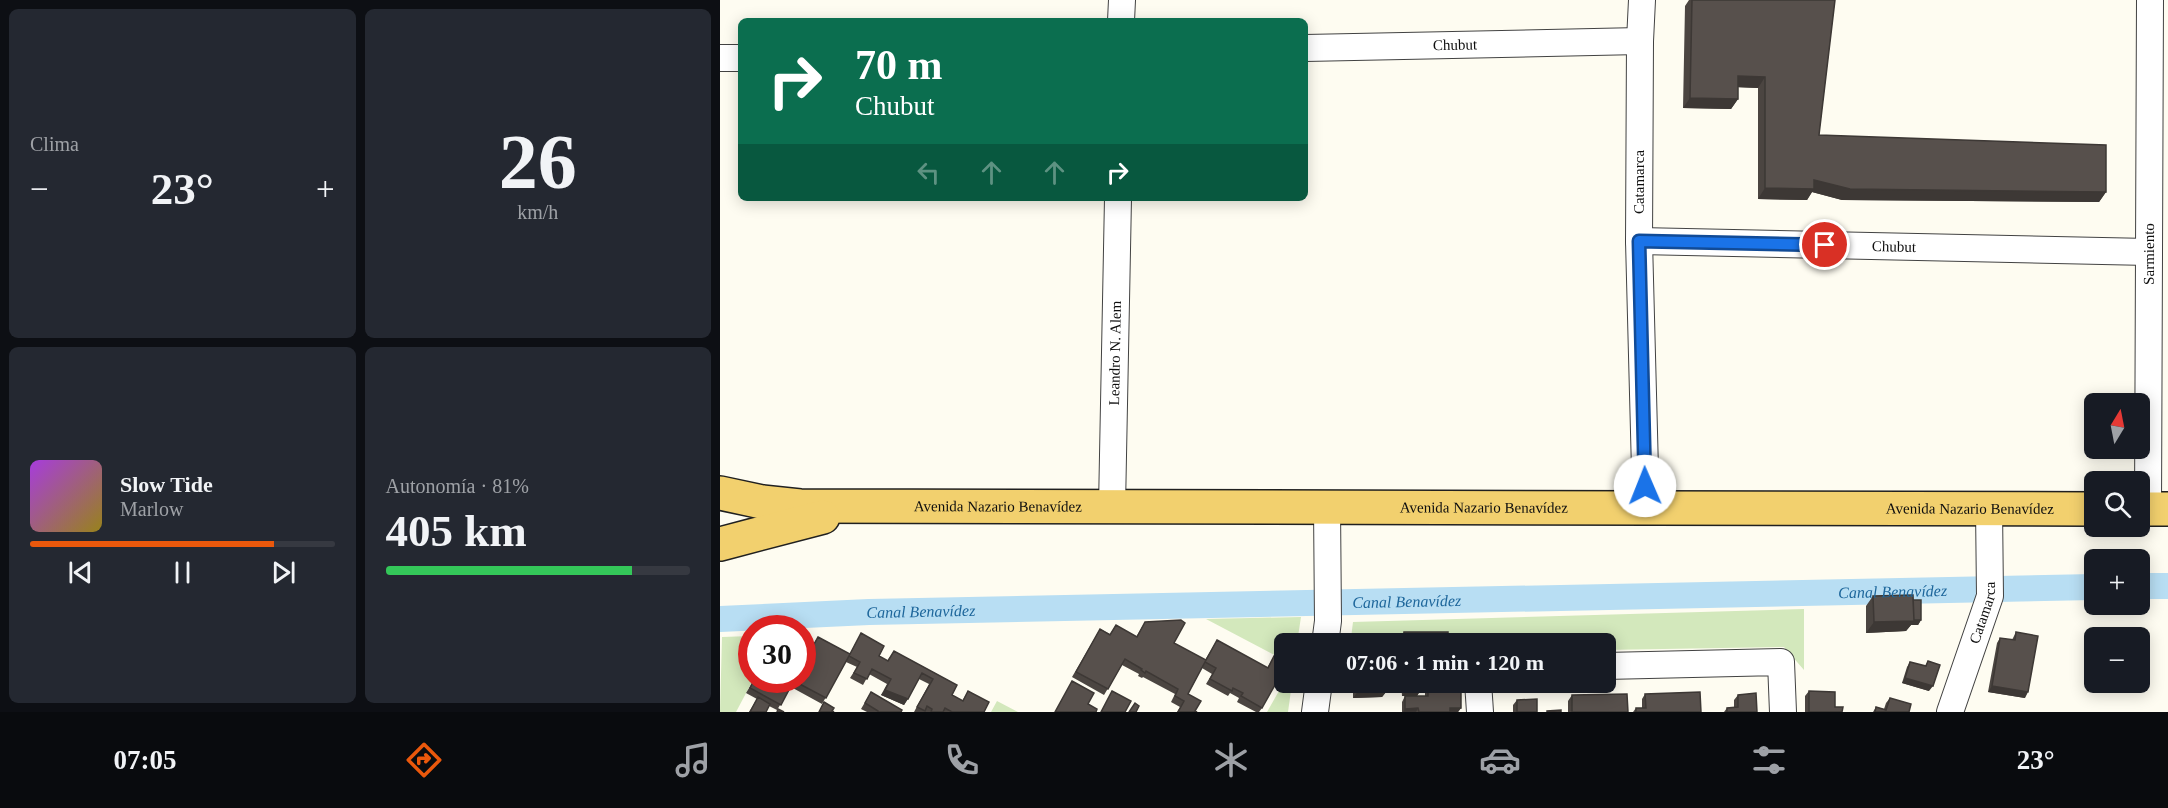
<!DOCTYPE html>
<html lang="es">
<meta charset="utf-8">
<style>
body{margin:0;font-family:"Times New Roman",serif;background:#242831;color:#f1f3f6;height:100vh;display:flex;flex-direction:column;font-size:22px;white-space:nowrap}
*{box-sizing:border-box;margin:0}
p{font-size:20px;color:#9ea1a6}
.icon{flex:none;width:33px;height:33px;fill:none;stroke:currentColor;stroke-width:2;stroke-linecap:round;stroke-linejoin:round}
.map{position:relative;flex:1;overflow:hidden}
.panel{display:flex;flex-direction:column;gap:9px;padding:9px;background:#0d0f14;width:720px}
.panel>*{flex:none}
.banner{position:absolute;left:18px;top:18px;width:570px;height:183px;border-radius:9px;box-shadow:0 3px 15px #0003;background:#0b6e4f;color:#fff;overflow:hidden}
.needle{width:39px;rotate:10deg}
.fabs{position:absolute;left:1364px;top:393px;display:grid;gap:12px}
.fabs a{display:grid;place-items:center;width:66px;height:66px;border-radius:9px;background:#171b24;box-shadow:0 3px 15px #0003;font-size:30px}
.speed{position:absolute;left:18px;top:615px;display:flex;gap:12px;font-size:30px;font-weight:700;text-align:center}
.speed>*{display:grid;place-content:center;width:78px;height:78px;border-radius:50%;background:#171b24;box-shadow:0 3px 15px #0003;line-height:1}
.speed .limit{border:9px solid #d22;background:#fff;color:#111}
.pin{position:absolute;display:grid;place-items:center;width:51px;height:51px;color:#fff;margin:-26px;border:3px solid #fff;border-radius:50%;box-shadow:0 2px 6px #0007}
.me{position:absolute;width:66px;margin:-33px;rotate:359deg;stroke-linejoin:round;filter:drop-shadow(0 0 4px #0008)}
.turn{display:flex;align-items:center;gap:21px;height:126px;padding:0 18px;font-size:27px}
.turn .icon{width:78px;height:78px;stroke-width:2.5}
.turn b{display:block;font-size:42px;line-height:51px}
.lanes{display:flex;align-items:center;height:57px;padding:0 18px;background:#0003;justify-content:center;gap:30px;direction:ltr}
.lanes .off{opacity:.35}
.big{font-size:45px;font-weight:700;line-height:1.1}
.panel .tile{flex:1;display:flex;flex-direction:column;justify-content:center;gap:9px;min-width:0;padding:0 21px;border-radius:9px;background:#242831}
.panel .dial{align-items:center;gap:0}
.dial b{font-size:78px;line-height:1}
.song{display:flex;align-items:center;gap:18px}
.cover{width:72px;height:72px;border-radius:9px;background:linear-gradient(135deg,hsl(280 70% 55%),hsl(50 70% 35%))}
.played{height:6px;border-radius:3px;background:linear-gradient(90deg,#ea580c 80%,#363941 80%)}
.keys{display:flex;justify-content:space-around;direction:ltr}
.heat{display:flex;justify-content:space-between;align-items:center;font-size:33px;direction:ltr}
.charge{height:9px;border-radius:4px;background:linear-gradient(90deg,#34c759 81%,#363941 0)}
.panel .tiles{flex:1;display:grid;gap:9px;grid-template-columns:repeat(2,1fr)}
.trip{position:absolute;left:554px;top:633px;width:342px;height:60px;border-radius:9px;background:#171b24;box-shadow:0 3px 15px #0003;font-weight:700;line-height:60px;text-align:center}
.dock{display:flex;height:96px;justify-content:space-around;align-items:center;background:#090b0e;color:#9ea1a6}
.dock .icon{width:42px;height:42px}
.dock .current{color:#ea580c}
.dock b{font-size:27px;color:#f1f3f6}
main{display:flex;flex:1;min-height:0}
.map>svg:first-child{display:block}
.green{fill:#d3e8bc}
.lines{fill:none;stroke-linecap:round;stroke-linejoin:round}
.canal{stroke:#b8def3;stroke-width:26}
.street-casing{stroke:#424242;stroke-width:28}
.primary-casing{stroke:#202020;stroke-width:36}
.street{stroke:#fff;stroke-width:26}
.primary{stroke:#f2d06e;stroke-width:33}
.wall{fill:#4b4541}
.shaded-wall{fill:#3d3835}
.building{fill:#57504c;stroke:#3d3835;stroke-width:1.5}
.route-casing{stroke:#114b97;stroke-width:15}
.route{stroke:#1a73e8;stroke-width:10}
.labels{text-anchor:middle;stroke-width:6;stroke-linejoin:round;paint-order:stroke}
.street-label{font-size:15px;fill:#0f0f0f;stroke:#fff}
.water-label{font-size:16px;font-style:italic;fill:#1d669b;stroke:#fff}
</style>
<main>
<section class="panel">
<div class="tiles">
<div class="tile"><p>Clima</p>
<div class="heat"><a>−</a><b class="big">23°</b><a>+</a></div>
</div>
<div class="tile dial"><b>26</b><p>km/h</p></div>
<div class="tile">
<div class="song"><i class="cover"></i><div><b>Slow Tide</b><p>Marlow</p></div></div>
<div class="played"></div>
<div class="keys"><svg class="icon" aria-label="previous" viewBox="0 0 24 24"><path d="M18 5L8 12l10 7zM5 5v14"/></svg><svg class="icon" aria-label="pause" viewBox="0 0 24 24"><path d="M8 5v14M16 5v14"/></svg><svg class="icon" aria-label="next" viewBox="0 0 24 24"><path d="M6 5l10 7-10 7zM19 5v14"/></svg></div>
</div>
<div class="tile"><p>Autonomía · 81%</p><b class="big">405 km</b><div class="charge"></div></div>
</div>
</section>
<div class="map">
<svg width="1448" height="712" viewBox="0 0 1448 712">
<rect width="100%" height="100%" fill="#fefcf1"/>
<path class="green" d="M1084,609V670L1064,647L885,650V644H772L743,642V638L736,637L631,638L633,622Z
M581,617L577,643L564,644V660L486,619Z
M31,636L32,680H33L16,712H0L2,637Z
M564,682L572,683L568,712H547Z
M277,701L298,712H271Z"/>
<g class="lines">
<g class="canal">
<path d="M1419,586H1448"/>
<path id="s1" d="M0,619L149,612L1374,587"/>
</g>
<defs>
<g id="street">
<path d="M922,0L920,41L919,241L926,508"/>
<path d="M401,21L402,0"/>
<path id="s2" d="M585,48L920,41"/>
<path d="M0,58H21"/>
<path id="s3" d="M919,241L1429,252"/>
<path id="s4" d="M392,507L398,198"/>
<path id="s5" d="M1428,509L1430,0"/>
<path d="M605,644L608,621L607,507"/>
<path d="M885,666L1061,662L1063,712"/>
<path d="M758,682L760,712"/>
<path d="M595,712L599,682"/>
<path id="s6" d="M1230,712L1270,596L1269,508"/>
</g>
<g id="primary">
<path id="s7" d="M0,493L42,502L80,506L1374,509"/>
<path d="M1419,509H1448"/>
<path d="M0,544L103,517"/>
</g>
</defs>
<use href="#street" class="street-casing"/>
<use href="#primary" class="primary-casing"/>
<use href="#street" class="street"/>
<use href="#primary" class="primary"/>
</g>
<path class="wall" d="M969,0H1115L1099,135L1386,192L1379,202L1122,200L1092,192L1087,200L1038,199V88L1018,87V99L1011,109L963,108L965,6Z
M1153,596L1193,600L1201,620L1198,625H1191L1186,631L1146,633V606Z
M425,622L454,643L485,660L497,640L547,668L554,656L542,708L539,712H536L517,702L519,698L510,693L508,696L486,684L492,674L482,668L468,694L475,711L477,712H457L460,707L451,702L455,694L423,677L422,678L418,676L419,674L402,665L384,695L352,677L380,629L390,634L396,625L416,637Z
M684,632L728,644H681L680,638Z
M1296,632L1305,698L1268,692L1277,643L1280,638L1292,640Z
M141,633L159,656L167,661L174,651L237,685L232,695L242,701L248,691L264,712H194L209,684L199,679L184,705L161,695L167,684L149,674L143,685L130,678L137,667L126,662L102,704L71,687L57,710L49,706L46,712H29L37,699L26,693L34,680L58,689L64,680L71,684L74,680H82L92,646L98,637L130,654Z
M1208,661L1209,691L1182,683L1187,667L1190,662L1205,666Z
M633,682H665L666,692L662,697L633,698Z
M681,682H741V708L738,712H682V702L685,696H705V688L700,687V691L697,696H682Z
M1089,691L1115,707L1122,712H1085V696Z
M151,692L181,712H147L141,709Z
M925,694L981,712H913L916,708H922V699Z
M852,695L908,712H848V701Z
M1018,695L1037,712H1004L1007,708L1014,707V700Z
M1170,698L1189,712H1153L1156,707L1164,709L1166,703Z
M797,700L817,712H793V705Z"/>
<path class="shaded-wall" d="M1018,76L1045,77L1038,88L1011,87Z
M970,98L1018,99L1011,109L963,108Z
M1094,180L1386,192L1379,202L1122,200L1092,192L1087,200L1038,199L1045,188Z
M1190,620H1201L1198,625H1191L1186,631L1146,633L1154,622Z
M1185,678L1213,686L1209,691L1182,683Z
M700,682H708L705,688L697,687Z
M1272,686L1308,692L1305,698L1268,692Z
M165,690L188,699L184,705L161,695Z
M685,691H700L697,696H682Z
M666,692L662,697L633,698L637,693Z
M698,708L696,712H683L685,709Z
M730,708H741L738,712H727Z"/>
<path class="building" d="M972,0H1115L1099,135L1386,145V192L1130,189L1094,180V189L1045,188V77L1018,76V99L970,98Z
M1193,595L1194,621L1154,622L1153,596Z
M1193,600H1201V620H1194Z
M461,620L465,623L454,643L486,660L468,694L481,701L475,711L477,712H458L464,701L455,696L458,689L426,671L425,673L421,670L422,669L405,659L388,689L356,672L380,629L390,635L396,625L417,637L425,622Z
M684,632H728V644H684Z
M1296,632L1318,636L1308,692L1272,686L1280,638L1295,640Z
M141,633L164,646L159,656L168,661L174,651L237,685L232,695L243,701L248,691L269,702L264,712H232L225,708L223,712H211L212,709L207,706L205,711L197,707L213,679L202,673L188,699L165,690L171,679L152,669L147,679L134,673L140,662L129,656Z
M98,637L130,654L106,698L74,681L75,680H82V641L93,646Z
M497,640L548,668L554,656L564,662V669L542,708L521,696L523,693L513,688L512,691L490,679L496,668L485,662Z
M1208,661L1220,665L1213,686L1185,678L1190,662L1206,666Z
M34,680H40L59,690L64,680L72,684L61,705L30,688Z
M352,681L374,693L368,704L377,709L376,712H335Z
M637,682H665L666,692L637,693Z
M685,682H701L700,691H685Z
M708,682H741V708H730V712H699L698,708L685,709V696H708Z
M392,691L411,701L405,712H381Z
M1089,691L1115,692V707H1123L1122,712H1089Z
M151,692L182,710L181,712H158V711L145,703Z
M980,692L981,712H916V708H926L925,694Z
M1036,693L1037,712H1007V708L1018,707V695Z
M907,694L908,712H852V695Z
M38,697L50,704L46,712H30Z
M1170,698L1191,704L1189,712H1155L1156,707L1166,710Z
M817,699V712H797V700Z
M104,702L114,708L112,711L114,712H99Z
M415,703L419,706L416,712H409Z
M58,709L64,712H57Z
M841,710V712H827V711Z"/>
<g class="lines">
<defs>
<path id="route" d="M925,486L919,241L1105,245"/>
</defs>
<use href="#route" class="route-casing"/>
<use href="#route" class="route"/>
</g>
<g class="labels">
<g class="street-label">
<text dy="5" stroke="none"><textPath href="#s2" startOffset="150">Chubut</textPath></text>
<text transform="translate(919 182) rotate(-90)" y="5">Catamarca</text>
<text dy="5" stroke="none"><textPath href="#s3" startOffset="255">Chubut</textPath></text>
<text dy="5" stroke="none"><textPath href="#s5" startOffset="255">Sarmiento</textPath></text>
<text dy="5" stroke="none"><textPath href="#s4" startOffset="154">Leandro N. Alem</textPath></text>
<text dy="5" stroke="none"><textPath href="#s7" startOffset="279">Avenida Nazario Benavídez</textPath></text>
<text dy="5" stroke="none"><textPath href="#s7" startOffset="765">Avenida Nazario Benavídez</textPath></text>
<text dy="5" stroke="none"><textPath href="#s7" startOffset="1251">Avenida Nazario Benavídez</textPath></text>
<text dy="5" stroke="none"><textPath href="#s6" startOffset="105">Catamarca</textPath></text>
</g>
<g class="water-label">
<text dy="6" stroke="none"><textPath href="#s1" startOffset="1173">Canal Benavídez</textPath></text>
<text dy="6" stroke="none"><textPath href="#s1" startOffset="687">Canal Benavídez</textPath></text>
<text dy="6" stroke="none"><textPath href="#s1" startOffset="201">Canal Benavídez</textPath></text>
</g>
</g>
</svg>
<div class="fabs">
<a><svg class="needle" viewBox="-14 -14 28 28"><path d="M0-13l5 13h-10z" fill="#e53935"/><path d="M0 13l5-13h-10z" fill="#9ea1a6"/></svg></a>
<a><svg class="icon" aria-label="search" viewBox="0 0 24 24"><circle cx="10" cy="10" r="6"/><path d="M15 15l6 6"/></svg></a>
<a>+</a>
<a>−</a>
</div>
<div class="speed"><div class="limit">30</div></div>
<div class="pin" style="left:1105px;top:245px;background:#d93025"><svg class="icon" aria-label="arrive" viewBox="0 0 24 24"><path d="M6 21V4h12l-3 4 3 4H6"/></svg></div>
<svg class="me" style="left:925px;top:486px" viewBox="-20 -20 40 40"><circle r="19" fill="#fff"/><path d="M0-13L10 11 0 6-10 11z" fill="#1a73e8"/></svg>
<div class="trip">07:06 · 1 min · 120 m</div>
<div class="banner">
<div class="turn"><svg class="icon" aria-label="right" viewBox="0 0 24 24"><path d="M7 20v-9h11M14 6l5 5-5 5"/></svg><div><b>70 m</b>Chubut</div></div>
<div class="lanes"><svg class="icon off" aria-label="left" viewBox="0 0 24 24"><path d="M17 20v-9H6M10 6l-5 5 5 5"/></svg><svg class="icon off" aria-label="ahead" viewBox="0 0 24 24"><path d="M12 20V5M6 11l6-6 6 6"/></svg><svg class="icon off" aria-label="ahead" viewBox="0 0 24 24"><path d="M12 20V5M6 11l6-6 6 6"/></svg><svg class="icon" aria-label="right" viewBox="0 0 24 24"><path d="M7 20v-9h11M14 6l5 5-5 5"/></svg></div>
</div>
</div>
</main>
<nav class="dock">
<b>07:05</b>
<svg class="icon current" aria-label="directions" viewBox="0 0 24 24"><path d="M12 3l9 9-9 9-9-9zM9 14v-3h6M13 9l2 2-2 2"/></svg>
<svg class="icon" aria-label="music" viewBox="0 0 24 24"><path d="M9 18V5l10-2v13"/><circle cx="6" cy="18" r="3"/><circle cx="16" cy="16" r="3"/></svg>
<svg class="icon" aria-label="phone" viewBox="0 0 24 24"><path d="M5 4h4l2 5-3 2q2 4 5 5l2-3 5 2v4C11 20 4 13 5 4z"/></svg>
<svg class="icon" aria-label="climate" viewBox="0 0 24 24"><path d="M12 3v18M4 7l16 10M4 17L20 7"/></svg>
<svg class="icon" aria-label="car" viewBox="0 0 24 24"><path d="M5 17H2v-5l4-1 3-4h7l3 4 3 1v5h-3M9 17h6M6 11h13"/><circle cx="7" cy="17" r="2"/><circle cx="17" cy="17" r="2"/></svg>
<svg class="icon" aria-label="filters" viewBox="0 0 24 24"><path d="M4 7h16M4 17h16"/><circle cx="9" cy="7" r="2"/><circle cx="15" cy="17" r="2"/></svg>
<b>23°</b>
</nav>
